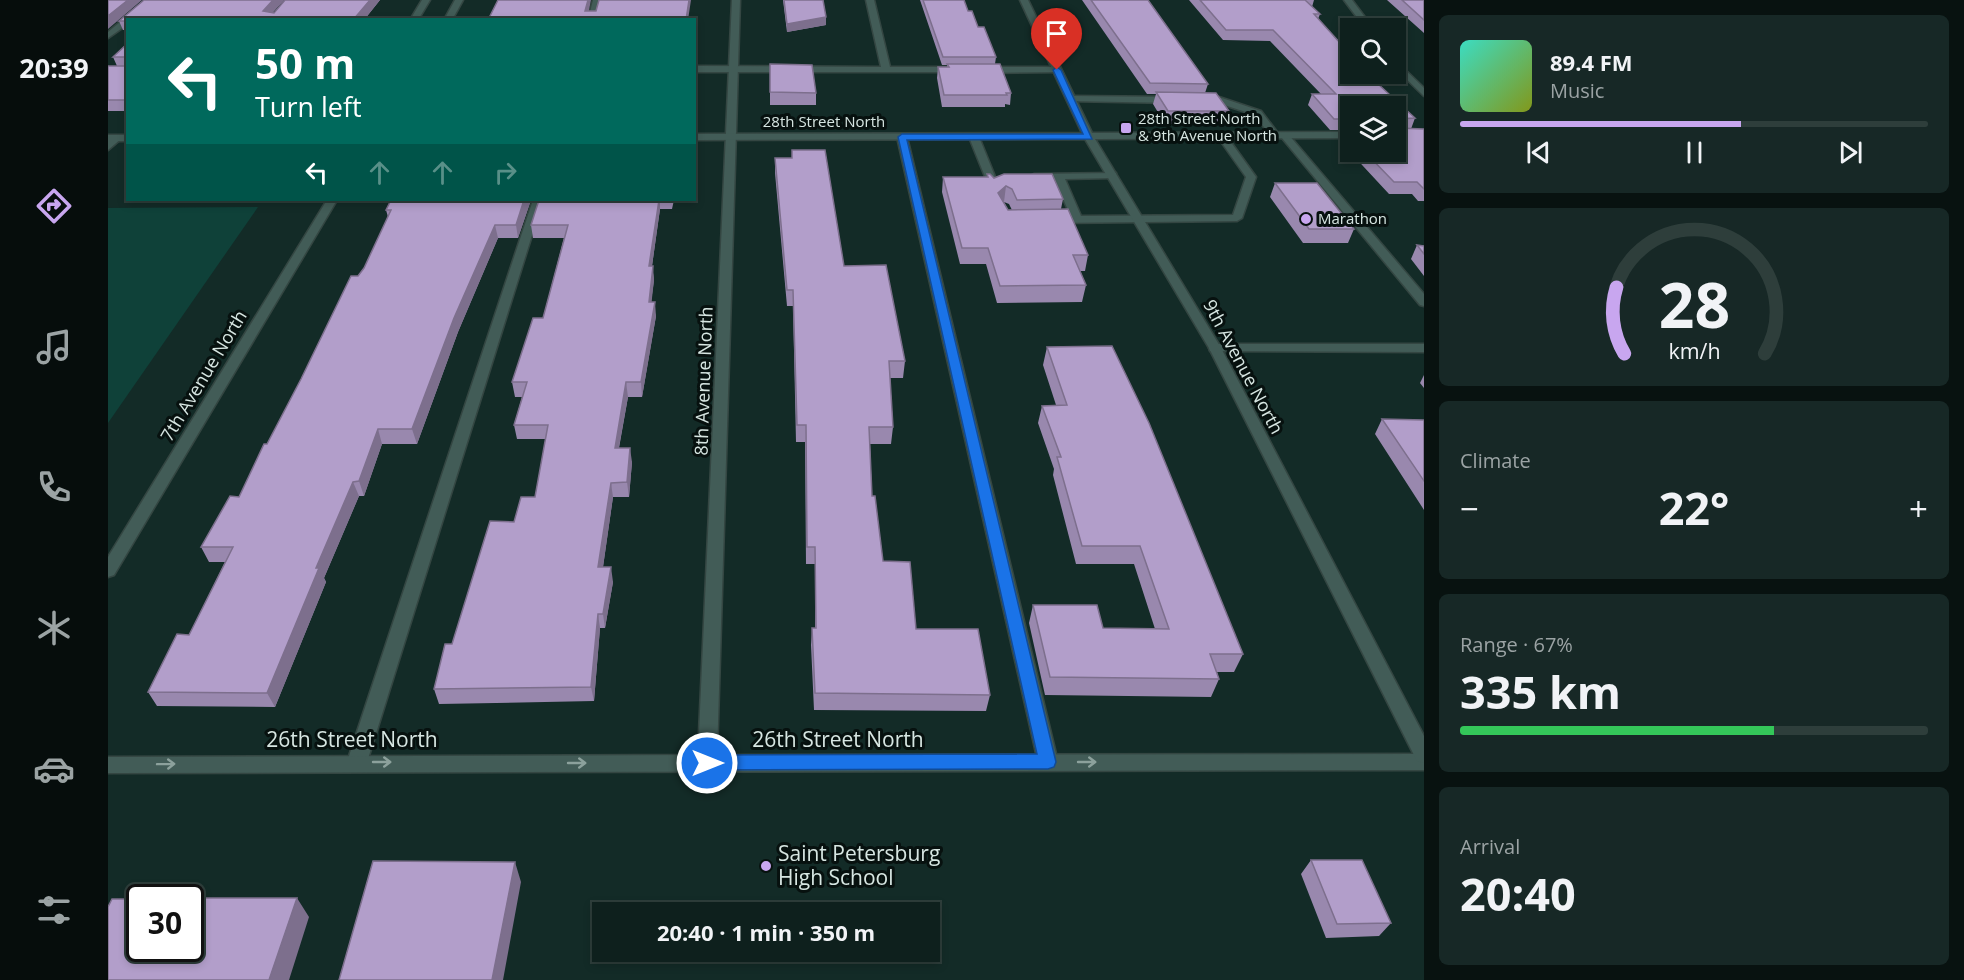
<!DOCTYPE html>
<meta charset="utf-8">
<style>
body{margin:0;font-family:"Open Sans",sans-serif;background:#172826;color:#f1f3f6;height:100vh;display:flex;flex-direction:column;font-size:22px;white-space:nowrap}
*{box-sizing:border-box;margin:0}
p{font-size:20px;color:#9ba3a4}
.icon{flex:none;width:33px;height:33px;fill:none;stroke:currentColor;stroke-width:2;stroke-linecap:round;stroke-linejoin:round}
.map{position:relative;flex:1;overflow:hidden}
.drawer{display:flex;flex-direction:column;gap:15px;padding:15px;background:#081210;width:540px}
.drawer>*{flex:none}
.guide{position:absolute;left:18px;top:18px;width:570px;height:183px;border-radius:0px;box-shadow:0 3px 9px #0003,0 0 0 2px #2e3e3b;background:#00695c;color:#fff;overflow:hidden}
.controls{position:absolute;left:1232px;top:18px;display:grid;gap:12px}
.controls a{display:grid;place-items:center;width:66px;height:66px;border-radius:0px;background:#0e201d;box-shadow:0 3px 9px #0003,0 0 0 2px #2e3e3b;font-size:30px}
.speed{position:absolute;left:18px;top:884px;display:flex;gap:12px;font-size:30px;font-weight:700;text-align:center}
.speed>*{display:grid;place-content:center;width:78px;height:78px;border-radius:50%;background:#0e201d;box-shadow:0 3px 9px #0003,0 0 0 2px #2e3e3b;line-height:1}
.speed .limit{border:3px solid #111;border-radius:9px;background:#fff;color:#111}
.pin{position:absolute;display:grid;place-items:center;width:51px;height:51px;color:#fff;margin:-62px -26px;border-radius:50% 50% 50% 0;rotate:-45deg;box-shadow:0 0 6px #0007}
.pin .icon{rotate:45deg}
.me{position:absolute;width:66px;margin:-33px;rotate:90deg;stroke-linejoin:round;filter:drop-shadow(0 0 4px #0008)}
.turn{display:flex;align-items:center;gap:21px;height:126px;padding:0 30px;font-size:27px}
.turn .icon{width:78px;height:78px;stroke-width:2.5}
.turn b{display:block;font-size:42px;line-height:51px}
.lanes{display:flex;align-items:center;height:57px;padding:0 30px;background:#0003;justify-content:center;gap:30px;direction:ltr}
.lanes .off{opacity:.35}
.big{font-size:45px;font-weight:700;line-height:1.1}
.drawer .widget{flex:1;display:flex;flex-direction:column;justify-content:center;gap:9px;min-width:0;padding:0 21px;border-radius:9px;background:#172826}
.drawer .dial{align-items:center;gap:0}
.dial svg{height:156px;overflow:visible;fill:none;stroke:#2e3e3b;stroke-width:7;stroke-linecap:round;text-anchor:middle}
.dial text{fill:#f1f3f6;stroke:none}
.song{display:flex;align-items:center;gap:18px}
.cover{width:72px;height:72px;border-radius:9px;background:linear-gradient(135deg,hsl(170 70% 55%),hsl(70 70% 35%))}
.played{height:6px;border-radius:3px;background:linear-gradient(90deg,#c8a6ef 60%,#2e3e3b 60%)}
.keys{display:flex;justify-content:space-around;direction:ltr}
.heat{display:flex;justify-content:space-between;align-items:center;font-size:33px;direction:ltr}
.charge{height:9px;border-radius:4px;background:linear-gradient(90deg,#34c759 67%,#2e3e3b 0)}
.trip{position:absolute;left:484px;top:902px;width:348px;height:60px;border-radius:0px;background:#0e201d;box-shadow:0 3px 9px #0003,0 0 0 2px #2e3e3b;font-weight:700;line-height:60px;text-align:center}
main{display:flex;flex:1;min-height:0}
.dock{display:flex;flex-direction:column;width:108px;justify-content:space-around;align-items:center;background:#060d0c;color:#9ba3a4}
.dock .icon{width:42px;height:42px}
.dock .selected{color:#c8a6ef}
.dock b{font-size:27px;color:#f1f3f6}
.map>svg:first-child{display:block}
.green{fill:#0f4139}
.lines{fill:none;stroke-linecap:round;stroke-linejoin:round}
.service-casing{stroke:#344642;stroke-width:3}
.minor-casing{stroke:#344642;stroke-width:3}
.tertiary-casing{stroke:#344642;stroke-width:3}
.service{fill:#425c57;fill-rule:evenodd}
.minor{fill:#425c57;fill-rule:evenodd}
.tertiary{fill:#425c57;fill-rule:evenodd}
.wall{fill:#9988ae;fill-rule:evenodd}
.shaded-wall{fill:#7d6f8d}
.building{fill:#b29eca;stroke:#7d6f8d;stroke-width:1.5}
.oneway{stroke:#8ca19c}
.route{fill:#1a73e8;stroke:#114b97;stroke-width:1.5}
.poi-dot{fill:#c8a6ef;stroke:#07110f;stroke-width:2}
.labels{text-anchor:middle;stroke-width:6;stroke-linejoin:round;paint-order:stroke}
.far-poi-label{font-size:15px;fill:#d7e6e2;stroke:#07110f;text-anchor:start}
.far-street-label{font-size:15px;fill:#d7e6e2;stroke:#07110f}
.street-label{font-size:18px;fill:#d7e6e2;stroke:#07110f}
.near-street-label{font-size:21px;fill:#d7e6e2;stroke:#07110f}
.near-poi-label{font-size:21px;fill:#d7e6e2;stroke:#07110f;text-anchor:start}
</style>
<main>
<nav class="dock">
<b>20:39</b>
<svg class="icon selected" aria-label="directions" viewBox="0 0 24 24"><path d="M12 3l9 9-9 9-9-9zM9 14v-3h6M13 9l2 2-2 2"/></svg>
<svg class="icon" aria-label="music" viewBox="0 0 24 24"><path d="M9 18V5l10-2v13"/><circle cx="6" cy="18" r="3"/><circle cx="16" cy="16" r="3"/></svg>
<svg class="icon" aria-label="phone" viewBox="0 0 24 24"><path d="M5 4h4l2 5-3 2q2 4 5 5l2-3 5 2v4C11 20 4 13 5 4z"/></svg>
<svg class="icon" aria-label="climate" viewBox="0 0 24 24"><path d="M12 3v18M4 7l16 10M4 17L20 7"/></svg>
<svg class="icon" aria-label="car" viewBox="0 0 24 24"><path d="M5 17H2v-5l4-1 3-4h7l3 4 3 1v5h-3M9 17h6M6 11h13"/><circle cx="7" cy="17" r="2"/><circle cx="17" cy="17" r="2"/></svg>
<svg class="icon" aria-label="filters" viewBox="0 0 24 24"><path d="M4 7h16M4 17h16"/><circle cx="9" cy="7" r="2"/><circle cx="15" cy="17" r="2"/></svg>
</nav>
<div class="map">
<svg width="1316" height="980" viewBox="0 0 1316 980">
<rect width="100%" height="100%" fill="#132b27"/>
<path class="green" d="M150,207L0,423V208Z"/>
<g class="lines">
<defs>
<path id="service" d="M485,0H493L488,20H480Z
M758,0H766L782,67H850L854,70L853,72H586V66L773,67Z
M949,67L953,70L952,72L874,73L870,70L874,67Z
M963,96L1067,97L1072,100L1067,103L960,101V97Z
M1094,97H1111L1153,111L1172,136L1164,138L1147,115L1110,103L1091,102V98Z
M1114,133L1117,134L1148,177L1134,218L1129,221L946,223L942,222V218L963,217L947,180H926L921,177L926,174L1008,173V177L1004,178L957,179L973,216L1125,215L1138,177L1109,136Z
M794,134L799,137L950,762L947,768L940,770L933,768L930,762L789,137Z
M866,134L871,137L892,189L891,191L882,189L861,137Z
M1174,134H1180L1316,294V306L1312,305L1174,138Z
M6,136L14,138L0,150V141Z
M425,200H435L259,762L256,768L249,770L242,768L239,762Z"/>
<path id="minor" d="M314,0H322L310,20H302Z
M347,0H355L344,20H336Z
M624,0H632L609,755L1316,754V770L0,773V757L590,755Z
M1236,0H1244L1265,28H1257Z
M17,18L24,20H20V24L0,38V32Z
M1287,60L1316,88V96L1287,68Z
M219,200H229L6,575L0,577V557Z
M1107,344H1316V352L1102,351L1101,348Z"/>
<path id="tertiary" d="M912,0H920L984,133L1242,132V138L987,139L1113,348L1316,736V763L1309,761L1101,348L977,139L586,140V134L974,133Z
M0,135H20V141H0Z"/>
</defs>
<use href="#service" class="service-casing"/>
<use href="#minor" class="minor-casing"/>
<use href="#tertiary" class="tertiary-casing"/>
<use href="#service" class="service"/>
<use href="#minor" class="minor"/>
<use href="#tertiary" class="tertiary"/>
</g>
<path class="wall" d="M36,0H176L165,12L166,13L177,0H272L256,20H20V30H15L11,21Z
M675,0H715L718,17V25L679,32Z
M812,0H856L860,11L888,57L887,64L903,93L902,105L897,104V107H834L829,78L830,67H839V65H834Z
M974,0H1040L1100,84L1097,93L1121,111L1117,124H1057L1045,104L1048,94H1039Z
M1081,0H1206L1204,7L1212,14L1210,19L1269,83L1307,118L1303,129H1316V201H1310L1304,194H1281L1242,152H1287L1242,106V151L1232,140L1236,130H1222L1200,105L1204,94H1213L1162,41L1115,40Z
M1279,0H1316V33Z
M20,43V111H0V66H9L5,57Z
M662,64L708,93V105H662Z
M667,158L797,361L795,378H782L785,427L783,444H762L764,496L775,561L808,629L882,695L878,711L706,710L703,645L704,628H707V564H698L697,442H688L685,306H679L667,173Z
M879,174L886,178L955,199L953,209L980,255L977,271H972L978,285L974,302L889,303L878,264H852L834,192L835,177H879ZM896,202L901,204L904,210H900Z
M1167,183L1246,229L1240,243H1195L1162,197Z
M423,200L410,238H390L350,332L309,444H274L256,496H251L216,578L218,582L167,707L49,706L40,692L81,635L117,562H101L93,547L131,497L250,276L256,268L280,217L278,210Z
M431,200H566L564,209H552L544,266L546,280L543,302L548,316L534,397H520L511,448L524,462L521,497H505L495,567L505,582L497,628H492L486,701L331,704L326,689L344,644L406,522L427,497L438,439H409L406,425L414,397H407L404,382L435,318L456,238H425L423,225Z
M1309,245L1316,246V276L1303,259Z
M939,347L1135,654L1126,672H1109L1111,679L1103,697L937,695L921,623L925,605L995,628L1047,629L1026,564H968L945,475L946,469L930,423L934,406L948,405L935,365Z
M1316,375V388L1312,383Z
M1274,419L1316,420V510L1267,434Z
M1203,860L1283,923L1271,936L1218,938L1193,874Z"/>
<path class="shaded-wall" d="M20,0H34L0,29V16Z
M165,0H176L158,20L155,11Z
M262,0H272L256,20H245Z
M480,0H483L479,20L477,11Z
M581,0H583L580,20H578Z
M718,17V25L679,32V24Z
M898,186L896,202L890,193Z
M416,200H423L410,238L408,225Z
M551,200H552V209L542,280L541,266Z
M387,225L390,238L350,332L309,444L304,429L346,318Z
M545,266L546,280L542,316L541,302Z
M547,302L548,316L534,397L533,382Z
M518,382L520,397L508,463L507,448Z
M270,429L274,444L256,496L251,481Z
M522,448L524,462L521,497L519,482Z
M245,482L251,496L216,578L218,582L167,707L159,693L208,568Z
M503,483L505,497L493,581L490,567Z
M503,567L505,582L497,628L495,614Z
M490,614L492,628L486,701L483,687Z
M407,862L413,882L395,980H384Z
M189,898L201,917L181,980H161Z"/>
<path class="building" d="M0,0H20L0,16Z
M36,0H165L155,11L166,13L177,0H262L245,20H20V21H11Z
M390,0H480L477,11H488L491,0H581L578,20H380Z
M676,0H715L718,17L679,24Z
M815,0H856L860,11H864L870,27H876L888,57H835Z
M983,0H1040L1100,84L1042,83Z
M1092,0H1197L1212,14H1206L1242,54V74H1260L1269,83L1307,118L1290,119V128L1316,129V189L1309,182H1286L1257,152H1287V106H1242V119H1226L1204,94H1228L1165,30H1118Z
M1294,0H1316V20Z
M20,43V100H0V66H17L18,57H5Z
M662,64L704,65L708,93L662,92Z
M839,64H892L903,93H898L899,95H836L830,67H841Z
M1048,92L1108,93L1121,111H1060Z
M1236,129H1242V135Z
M684,150H717L736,266L778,265L797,361H781L785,427H761L764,496H767L775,561L802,562L808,629H870L882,695L707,693L704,628H708L707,547H699L698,425H689L685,290H679L667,158H684Z
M879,174H882L886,178L896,174H944L955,199L909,200L904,189L898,186L890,193L900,210L960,209L980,255H965L978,285L892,286L880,248H854L835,177H880Z
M1167,183H1209L1246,229H1201Z
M283,200H416L408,225H387L346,318L304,429H270L251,481L245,482L208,568H211L159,693L40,692L69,634L81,635L125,547H93L122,496L131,497L156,444H159L193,379L243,276H250L256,268L283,210H278Z
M431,200H551L541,266H545L541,302H547L533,382H518L507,448H522L519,482L503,483L490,567H503L495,614H490L483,687L326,689L337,644H344L382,521L406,522L413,497H427L440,425H406L419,382H404L425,318H435L460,225H423Z
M1309,245L1316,246V254Z
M1004,346L1041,423L1135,654H1102L1111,679L942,677L925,605H989L995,628L1061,629L1032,546H974L949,457H953L934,406L959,405L939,347Z
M1274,419L1316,420V481Z
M1203,860H1254L1283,923L1229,924Z
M265,861L407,862L384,980H231Z
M82,898H189L161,980H0V907L4,899H32V948H82Z"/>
<defs><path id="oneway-shaft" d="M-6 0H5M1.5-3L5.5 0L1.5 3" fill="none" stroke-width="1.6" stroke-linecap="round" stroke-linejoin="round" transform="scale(1.5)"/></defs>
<g class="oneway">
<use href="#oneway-shaft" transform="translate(274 762)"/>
<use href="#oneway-shaft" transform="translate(979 762)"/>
<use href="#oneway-shaft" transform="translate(469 763)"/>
<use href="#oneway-shaft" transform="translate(58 764) rotate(-1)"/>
</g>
<path class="route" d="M949,67L953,70L984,139L799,140L948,762L946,767L940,769L599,770L593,768L590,763L593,758L599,755L929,754L790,137L794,134H975L945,70Z"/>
<g class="poi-dot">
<rect x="1012" y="122" width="12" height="12" rx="3"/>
<circle cx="1198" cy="219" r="6"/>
<circle cx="658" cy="866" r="6"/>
</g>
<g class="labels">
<g class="far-poi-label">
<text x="1030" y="124">28th Street North<tspan x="1030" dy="17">&amp; 9th Avenue North</tspan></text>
<text x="1210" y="224">Marathon</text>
</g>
<g class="far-street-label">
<text x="716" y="127">28th Street North</text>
</g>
<g class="street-label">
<text transform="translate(1135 367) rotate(62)" y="6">9th Avenue North</text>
<text transform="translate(96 376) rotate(-59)" y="6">7th Avenue North</text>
<text transform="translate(596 381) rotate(-88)" y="6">8th Avenue North</text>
</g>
<g class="near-street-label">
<text x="244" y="747">26th Street North</text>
<text x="730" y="747">26th Street North</text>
</g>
<g class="near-poi-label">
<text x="670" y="861">Saint Petersburg<tspan x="670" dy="24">High School</tspan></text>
</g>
</g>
</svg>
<div class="controls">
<a><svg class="icon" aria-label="search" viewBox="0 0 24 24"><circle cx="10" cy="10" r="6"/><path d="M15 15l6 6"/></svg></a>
<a><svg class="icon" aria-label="layers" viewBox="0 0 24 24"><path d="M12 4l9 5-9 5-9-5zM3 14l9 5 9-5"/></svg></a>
</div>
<div class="speed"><div class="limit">30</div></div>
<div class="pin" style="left:949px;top:70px;background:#d93025"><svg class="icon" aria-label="arrive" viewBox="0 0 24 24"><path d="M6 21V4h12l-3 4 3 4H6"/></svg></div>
<svg class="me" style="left:599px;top:763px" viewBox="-20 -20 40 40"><circle r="17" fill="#1a73e8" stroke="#fff" stroke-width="3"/><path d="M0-11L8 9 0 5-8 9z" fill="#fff"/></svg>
<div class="trip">20:40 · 1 min · 350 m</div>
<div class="guide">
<div class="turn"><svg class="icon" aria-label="left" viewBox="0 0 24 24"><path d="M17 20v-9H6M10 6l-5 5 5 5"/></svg><div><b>50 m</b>Turn left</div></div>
<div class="lanes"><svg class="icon" aria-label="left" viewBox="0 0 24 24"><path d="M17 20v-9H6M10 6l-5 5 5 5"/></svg><svg class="icon off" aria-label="ahead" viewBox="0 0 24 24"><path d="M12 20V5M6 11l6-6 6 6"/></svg><svg class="icon off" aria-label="ahead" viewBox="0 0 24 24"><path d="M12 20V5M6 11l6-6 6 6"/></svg><svg class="icon off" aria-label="right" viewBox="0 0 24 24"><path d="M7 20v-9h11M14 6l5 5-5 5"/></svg></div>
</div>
</div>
<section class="drawer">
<div class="widget">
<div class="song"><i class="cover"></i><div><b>89.4 FM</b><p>Music</p></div></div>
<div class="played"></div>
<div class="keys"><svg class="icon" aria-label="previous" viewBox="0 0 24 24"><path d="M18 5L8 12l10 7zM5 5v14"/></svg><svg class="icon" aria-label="pause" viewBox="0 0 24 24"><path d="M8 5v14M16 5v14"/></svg><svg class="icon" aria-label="next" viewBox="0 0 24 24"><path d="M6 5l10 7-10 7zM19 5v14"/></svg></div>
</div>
<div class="widget dial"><svg viewBox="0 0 100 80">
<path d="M14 69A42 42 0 1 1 86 69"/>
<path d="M14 69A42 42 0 0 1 10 35" stroke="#c8a6ef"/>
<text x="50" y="56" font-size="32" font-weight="700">28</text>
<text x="50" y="72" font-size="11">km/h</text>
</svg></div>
<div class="widget"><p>Climate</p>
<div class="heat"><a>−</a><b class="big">22°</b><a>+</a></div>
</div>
<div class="widget"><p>Range · 67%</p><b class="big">335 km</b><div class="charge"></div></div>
<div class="widget"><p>Arrival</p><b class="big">20:40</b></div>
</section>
</main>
